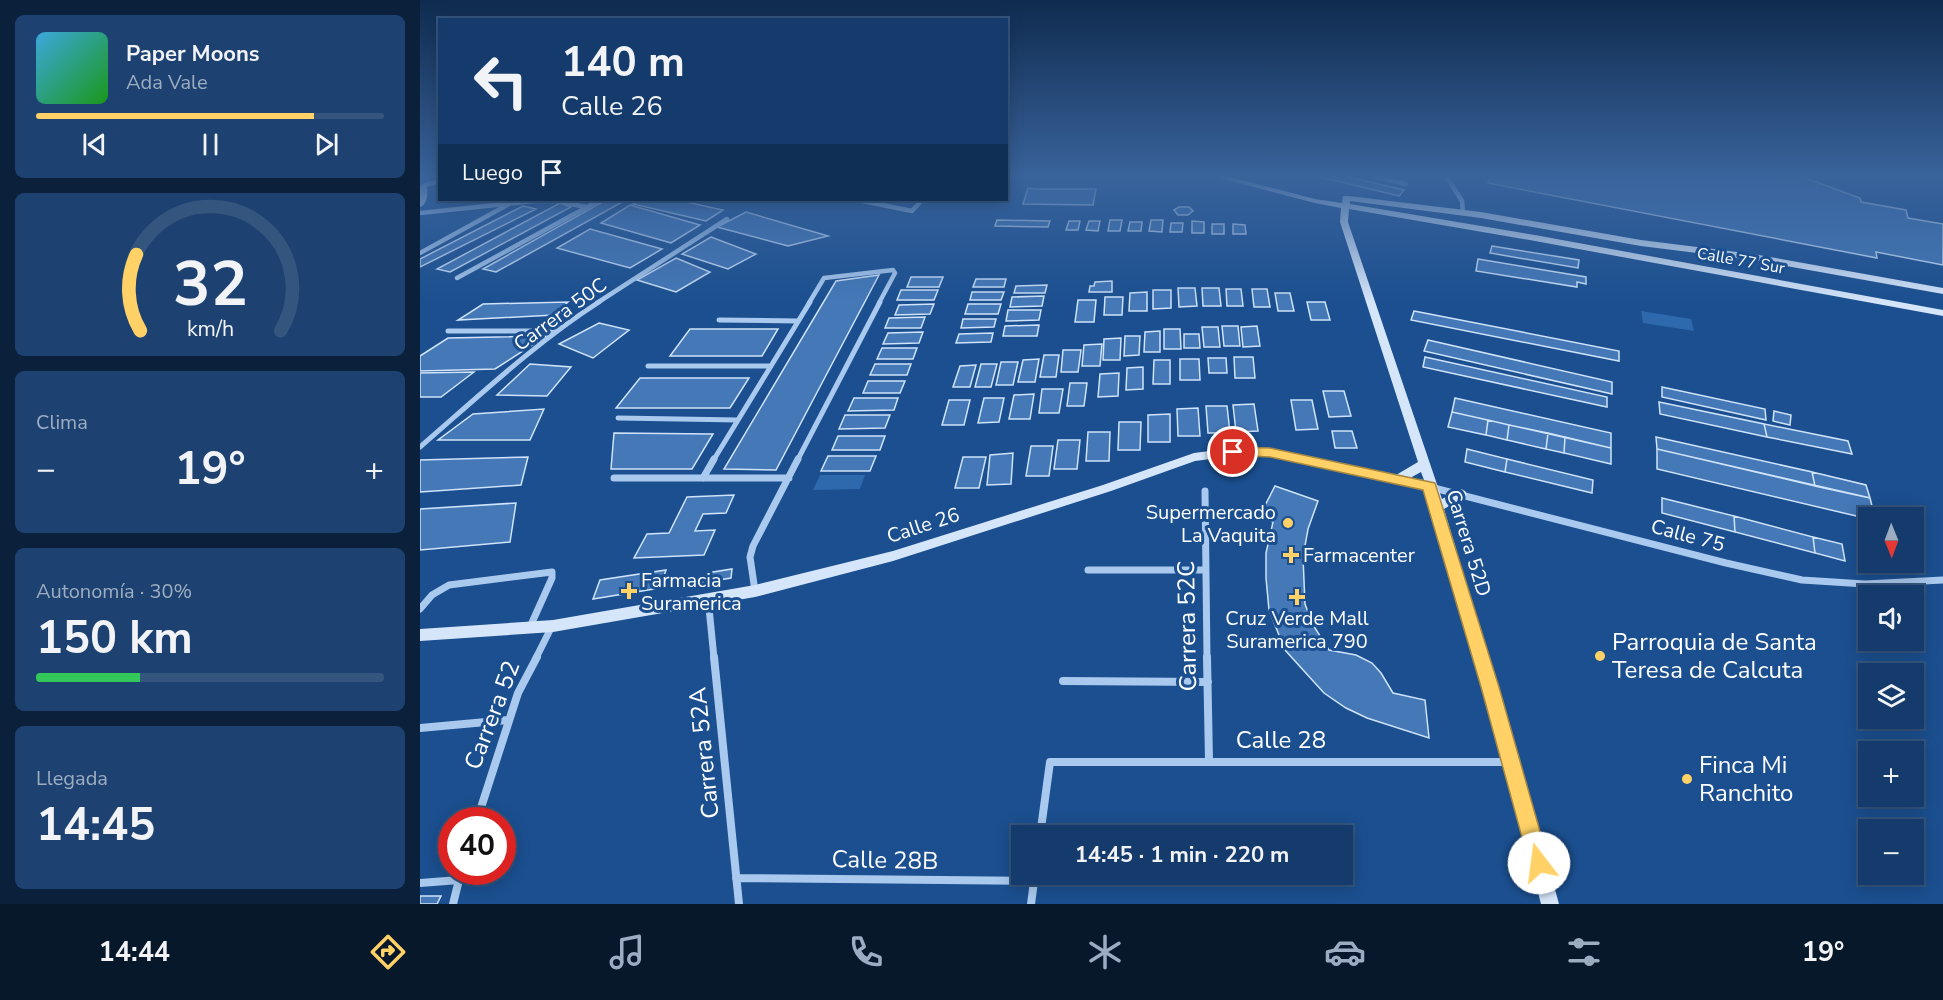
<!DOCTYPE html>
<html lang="es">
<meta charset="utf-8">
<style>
body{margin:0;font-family:"Nunito Sans",sans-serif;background:#1d4271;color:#f1f3f6;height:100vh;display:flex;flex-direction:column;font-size:22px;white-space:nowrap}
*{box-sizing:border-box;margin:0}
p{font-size:20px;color:#9dadc1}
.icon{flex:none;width:33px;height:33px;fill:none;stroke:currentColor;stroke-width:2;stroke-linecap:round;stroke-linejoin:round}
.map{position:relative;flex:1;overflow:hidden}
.drawer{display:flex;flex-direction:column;gap:15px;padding:15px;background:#0b203b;width:420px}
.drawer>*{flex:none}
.top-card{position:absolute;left:18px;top:18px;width:570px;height:183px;border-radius:0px;box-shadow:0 3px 15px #0003,0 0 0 2px #33557e;background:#143b6b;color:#f1f3f6;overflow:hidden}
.needle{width:39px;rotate:179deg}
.fabs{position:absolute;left:1438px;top:507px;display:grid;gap:12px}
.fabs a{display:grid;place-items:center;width:66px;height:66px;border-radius:0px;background:#143b6b;box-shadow:0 3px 15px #0003,0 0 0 2px #33557e;font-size:30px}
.speed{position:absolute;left:18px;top:807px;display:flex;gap:12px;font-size:30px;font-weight:700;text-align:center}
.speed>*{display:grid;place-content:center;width:78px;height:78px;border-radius:50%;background:#143b6b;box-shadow:0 3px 15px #0003,0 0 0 2px #33557e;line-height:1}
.speed .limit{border:9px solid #d22;background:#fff;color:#111}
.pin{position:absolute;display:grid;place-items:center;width:51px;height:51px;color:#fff;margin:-26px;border:3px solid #fff;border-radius:50%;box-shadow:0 2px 6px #0007}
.me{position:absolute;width:66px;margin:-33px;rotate:345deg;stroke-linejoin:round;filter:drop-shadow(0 0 4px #0008)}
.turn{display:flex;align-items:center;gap:21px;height:126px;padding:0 24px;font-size:27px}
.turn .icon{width:78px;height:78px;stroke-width:2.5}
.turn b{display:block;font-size:42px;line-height:51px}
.then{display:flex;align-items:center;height:57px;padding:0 24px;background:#0003;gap:12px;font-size:22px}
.big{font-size:45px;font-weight:700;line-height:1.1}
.drawer .card{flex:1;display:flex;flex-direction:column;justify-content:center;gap:9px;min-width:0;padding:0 21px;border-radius:9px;background:#1d4271}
.drawer .dial{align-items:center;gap:0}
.dial svg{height:156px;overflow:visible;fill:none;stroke:#33557e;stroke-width:7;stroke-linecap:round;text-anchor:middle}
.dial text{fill:#f1f3f6;stroke:none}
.song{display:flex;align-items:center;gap:18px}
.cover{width:72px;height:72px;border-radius:9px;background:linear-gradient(135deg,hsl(200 70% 55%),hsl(120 70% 35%))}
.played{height:6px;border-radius:3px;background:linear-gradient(90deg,#ffd166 80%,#33557e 80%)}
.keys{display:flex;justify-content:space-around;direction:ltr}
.heat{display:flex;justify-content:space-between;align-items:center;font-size:33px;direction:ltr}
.charge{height:9px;border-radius:4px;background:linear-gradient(90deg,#34c759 30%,#33557e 0)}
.trip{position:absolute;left:591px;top:825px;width:342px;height:60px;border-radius:0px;background:#143b6b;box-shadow:0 3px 15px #0003,0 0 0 2px #33557e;font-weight:700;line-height:60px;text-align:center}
.menu{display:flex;height:96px;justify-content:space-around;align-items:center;background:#08182b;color:#9dadc1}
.menu .icon{width:42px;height:42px}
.menu .selected{color:#ffd166}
.menu b{font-size:27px;color:#f1f3f6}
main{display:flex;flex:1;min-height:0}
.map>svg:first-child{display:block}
.green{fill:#2e69ad}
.building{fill:#4478b7;stroke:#cfe3fa;stroke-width:1.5}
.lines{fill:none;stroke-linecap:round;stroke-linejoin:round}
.street-far3{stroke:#a9c9ee;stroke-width:4.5}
.street-far2{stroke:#a9c9ee;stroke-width:5}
.street-far1{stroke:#a9c9ee;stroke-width:7}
.street{stroke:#a9c9ee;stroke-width:8}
.secondary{fill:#d6e6fa;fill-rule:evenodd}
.route{fill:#ffd166;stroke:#a68842;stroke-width:1.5}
.poi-dot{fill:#ffd166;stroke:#1b4f8f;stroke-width:2}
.labels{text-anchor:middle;stroke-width:6;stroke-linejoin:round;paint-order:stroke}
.far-street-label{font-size:16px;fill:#fff;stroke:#1b4f8f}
.street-label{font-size:20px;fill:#fff;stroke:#1b4f8f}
.poi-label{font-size:20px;fill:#fff;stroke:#1b4f8f;text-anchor:start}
.near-street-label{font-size:24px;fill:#fff;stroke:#1b4f8f}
.near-poi-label{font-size:24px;fill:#fff;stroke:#1b4f8f;text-anchor:start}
</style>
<main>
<section class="drawer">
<div class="card">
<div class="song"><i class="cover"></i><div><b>Paper Moons</b><p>Ada Vale</p></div></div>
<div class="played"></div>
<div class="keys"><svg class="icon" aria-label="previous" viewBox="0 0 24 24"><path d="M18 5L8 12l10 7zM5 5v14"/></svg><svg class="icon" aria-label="pause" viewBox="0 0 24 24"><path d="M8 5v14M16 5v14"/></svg><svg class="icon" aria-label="next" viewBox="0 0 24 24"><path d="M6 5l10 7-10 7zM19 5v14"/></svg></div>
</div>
<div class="card dial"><svg viewBox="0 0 100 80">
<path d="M14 69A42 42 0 1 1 86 69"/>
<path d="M14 69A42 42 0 0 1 12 30" stroke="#ffd166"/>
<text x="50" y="56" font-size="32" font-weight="700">32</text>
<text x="50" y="72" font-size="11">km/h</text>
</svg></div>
<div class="card"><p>Clima</p>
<div class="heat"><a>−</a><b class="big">19°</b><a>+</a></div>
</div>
<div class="card"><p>Autonomía · 30%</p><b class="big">150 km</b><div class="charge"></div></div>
<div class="card"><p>Llegada</p><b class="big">14:45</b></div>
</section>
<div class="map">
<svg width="1523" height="904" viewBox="0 0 1523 904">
<rect width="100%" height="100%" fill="#1b4f8f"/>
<path class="green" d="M1221,311L1271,319L1274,331L1223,323Z
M400,475H445L440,489L393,490Z"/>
<path class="building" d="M896,176H924L984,190L979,196Z
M1071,176H1380L1440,198L1441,202L1486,210L1488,218L1523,224V265L1456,252L1457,258L1068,183Z
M608,188L616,189H676L673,205L603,204Z
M186,200H206L76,272L63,269Z
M221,200H257L303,210L286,221L213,204Z
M140,203L151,207L30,272L17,269Z
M210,205L280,225L251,243L181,223Z
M103,206L116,209L0,267V259Z
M759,207H769L773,211L768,215H758L754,210Z
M326,212L408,236L368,246L297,227Z
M577,220L630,221L628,227L575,226Z
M690,220H702L700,231H688Z
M731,220H743L742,232L729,231Z
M649,221H660L658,230H646Z
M669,221H680L678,231L666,230Z
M772,221L784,222V233H772Z
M710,222H722L721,231H708Z
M751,223H763L762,232H750Z
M792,224H804V234H792Z
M813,224L825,225L826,234H813Z
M170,229L242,249L210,268L137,248Z
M291,237L336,254L308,269L262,254Z
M1072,246L1159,260L1158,268L1070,253Z
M256,258L290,272L256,292L217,280Z
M1058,259L1166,277V284L1157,282V287L1056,271Z
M459,275L356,470L304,469L416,281Z
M491,277H523L519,287H487Z
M556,279H586L584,287H553Z
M692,281V292H669L670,286H674L675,282Z
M627,285L625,293H594L596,286Z
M758,288H775L777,306L759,307Z
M782,288H799L801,306H783Z
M806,289H821L823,306H807Z
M832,289H847L850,307H834Z
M481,290H518L514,300H477Z
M733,290H751V308L733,309Z
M552,292H584L581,300H550Z
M727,292V311H709L710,293Z
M855,293H870L874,311H858Z
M624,296L622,306L590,307L592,297Z
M685,297H703L702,315H684Z
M658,300H676L674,322H655Z
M148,302L134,315L38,320L63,304Z
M887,302H905L910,320H891Z
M514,304L510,314L475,315L479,305Z
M548,304H581L578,314H545Z
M588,310H621L619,320L586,321Z
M994,311L1199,351V361L991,320Z
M505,317L501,328H465L469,318Z
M543,319H576L574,327L541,328Z
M179,323L209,330L173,358L139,344Z
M619,325L617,336H583L585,326Z
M802,326H818L820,346H804Z
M837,326L840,346L823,347L821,327Z
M782,327H798L800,347H784Z
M270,329H358L342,356H250Z
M744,329H760L761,349H744Z
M740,331V352H724L725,332Z
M503,332L499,343L463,344L468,333Z
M573,333L571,342L536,343L539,334Z
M764,334H779L780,348H764Z
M126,336L75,369L0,371V356L28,338Z
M705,336H720L719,355L704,356Z
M701,338L700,360H683L684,339Z
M1008,340L1192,382V394L1004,351Z
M682,344L680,366H662L664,345Z
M462,348H497L493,359H457Z
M643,350H661L658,372H641Z
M624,355H639L636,377H620Z
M814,357H833L835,378H815Z
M1005,357L1187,397V407L1003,367Z
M788,358H806L807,373H789Z
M619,359L615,382H598L603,360Z
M760,359H779L780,380H760Z
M734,360H750V384H733Z
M581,362H598L593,385H576Z
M110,364L151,367L127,396L77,395Z
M455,364H491L487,375H450Z
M561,364H577L571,387H555Z
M556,365L550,387H533L540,366Z
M723,367V389L706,390L707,368Z
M54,372L21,397H0V373Z
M699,373L698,396L678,397L680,374Z
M220,378H329L310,408H196Z
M448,381H485L480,393H443Z
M650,383H667L664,406H647Z
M1242,387L1345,409L1346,420L1242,397Z
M622,389H643L639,413H619Z
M903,391H924L931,416L909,417Z
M614,394L610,419H589L594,395Z
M434,398H478L474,410L428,411Z
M564,398H584L579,422L558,423Z
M1035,398L1191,433V448L1032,412Z
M529,400H550L544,425H522Z
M871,400H892L898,429L876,430Z
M1239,402L1344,424L1347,437L1240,414Z
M834,404L838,431L816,432L813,405Z
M786,406H807L810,433H788Z
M778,408L780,436H758L757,409Z
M124,409L110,440H18L53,414Z
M1354,411L1371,415L1370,425L1353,421Z
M1032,412L1068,420L1066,435L1028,427Z
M750,414V442H728V415Z
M425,415H470L465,428L419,429Z
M1068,420L1089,425L1087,440L1066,435Z
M699,422H721L720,450H698Z
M1344,424L1428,441L1432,454L1347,437Z
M1089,425L1128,433L1126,449L1087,440Z
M912,431H932L937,448H915Z
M668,432H690L689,461H666Z
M194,433L293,434L272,469H191Z
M1128,433L1145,437L1144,453L1126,449Z
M418,436H465L460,450H412Z
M1145,437L1191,448V464L1144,453Z
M1236,437L1392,472L1395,486L1237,449Z
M638,440H660L657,469H634Z
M611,446H633L629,476H606Z
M1047,449L1087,459L1085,472L1045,462Z
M1237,449L1450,498L1455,518L1449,519L1237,469Z
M593,453L591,484L567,485L570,455Z
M408,456H456L450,471H401Z
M108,457L101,485L0,492V460Z
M543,457H566L559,488H535Z
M1087,459L1173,480L1172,493L1085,472Z
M1392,472L1446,485L1450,498L1395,486Z
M855,486L898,501L888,529L883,557L885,604L893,625L909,650L936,655L952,663L961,673L973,693L1005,700L1009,738L947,718L926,708L904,693L865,650L849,610L846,578V553L853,522L839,517Z
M314,495L306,513L283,514L275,531L295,530L284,555L214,558L227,534L249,533L267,497Z
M1242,498L1314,516L1315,532L1242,513Z
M96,503L90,542L0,550V509Z
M1314,516L1393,537L1395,553L1315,532Z
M1393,537L1422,544L1425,561L1395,553Z
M312,569L311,578L274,584L276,578L286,576L287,573Z
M246,570L240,588L173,599L180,580Z
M0,896H21L17,904H0Z"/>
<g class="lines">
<path class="street-far3" d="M952,176L986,184
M1026,176L1042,201L1043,213
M438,200L492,211L502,200
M0,213L114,201H136L166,207
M0,253L89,204
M37,278L180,200
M177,303L307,219
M389,303L404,278L473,270L475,273L459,303"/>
<path class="street-far2" d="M299,320L378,321
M28,331H137
M228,366H351
M198,418L318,420
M0,447C58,397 115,343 179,302
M293,461L390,302
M377,461L460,302"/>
<path class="street-far1" d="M194,478H369
M283,478L294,459
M1010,487L1306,563L1382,580L1445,584L1523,580
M785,491L787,658
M668,570H786
M335,591L330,557L333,546L378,459
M288,598L294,658
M0,609L12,595L29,585L132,572V578L110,627
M116,658L132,626"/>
<path class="street" d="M294,657L319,904
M787,657L789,761
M643,681L788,682
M0,728L88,720
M57,820L98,693L117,657
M620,836L630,762H1091
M316,878L614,881
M0,883L39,880
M33,904L41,872
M611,904L615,874"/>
<path class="secondary" d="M792,176H806L895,199L922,203L923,196H929L1061,212L1221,240L1333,254L1523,288V294L1333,260L1221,246L1061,218L930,201V204L1115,235L1523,310V316L1115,241L929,209L928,222L1022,499L1041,489L1045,491L1047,494L1045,497L1024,509L1100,762L1139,904H1121L1084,762L1006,490L850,457L813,456L775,461L691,491L473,561L335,597L133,632L0,641V629L133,620L335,585L473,551L683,485L774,453L813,448L850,449L976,475L998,462L920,222L921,208L895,203ZM1001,472L1004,480L990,478Z
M20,178V183L7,187C8,194 7,205 0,207V185Z"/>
</g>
<linearGradient id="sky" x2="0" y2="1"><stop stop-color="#0f2b4f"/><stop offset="0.58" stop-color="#39639b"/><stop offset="1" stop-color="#39639b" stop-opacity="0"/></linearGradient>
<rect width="1523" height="303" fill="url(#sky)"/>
<path class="route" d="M813,447L850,448L1015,483L1079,687L1129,863L1126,871L1119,874L1112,871L1109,863L1061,687L1003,490L850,457L808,455L806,452L808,449Z"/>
<g class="poi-dot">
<circle cx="868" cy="523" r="6"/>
<path d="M868 546h6v6h6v6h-6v6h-6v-6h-6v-6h6z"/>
<path d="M206 582h6v6h6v6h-6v6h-6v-6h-6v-6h6z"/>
<path d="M874 588h6v6h6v6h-6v6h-6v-6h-6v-6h6z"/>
<circle cx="1180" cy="656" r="6"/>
<circle cx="1267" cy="779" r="6"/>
</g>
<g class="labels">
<g class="far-street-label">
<text transform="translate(1321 260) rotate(10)" y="6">Calle 77 Sur</text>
</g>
<g class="street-label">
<text transform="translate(140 314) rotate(-36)" y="7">Carrera 50C</text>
<text transform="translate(503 525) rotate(-18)" y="7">Calle 26</text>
<text transform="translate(1268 535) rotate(15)" y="7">Calle 75</text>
<text transform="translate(1049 543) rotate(73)" y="7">Carrera 52D</text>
</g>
<g class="poi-label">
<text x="856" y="519" text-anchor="end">Supermercado<tspan x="856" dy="23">La Vaquita</tspan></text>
<text x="883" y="562">Farmacenter</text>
<text x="221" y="587">Farmacia<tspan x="221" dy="23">Suramerica</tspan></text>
<text x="877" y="625" text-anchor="middle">Cruz Verde Mall<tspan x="877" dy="23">Suramerica 790</tspan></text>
</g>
<g class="near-street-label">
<text transform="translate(767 626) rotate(-91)" y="8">Carrera 52C</text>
<text transform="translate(72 715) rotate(-69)" y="8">Carrera 52</text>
<text x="861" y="748">Calle 28</text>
<text transform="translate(284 753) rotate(-96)" y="8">Carrera 52A</text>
<text transform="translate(465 860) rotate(1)" y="8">Calle 28B</text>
</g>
<g class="near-poi-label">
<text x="1192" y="650">Parroquia de Santa<tspan x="1192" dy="28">Teresa de Calcuta</tspan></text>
<text x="1279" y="773">Finca Mi<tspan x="1279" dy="28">Ranchito</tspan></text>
</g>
</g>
</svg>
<div class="fabs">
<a><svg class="needle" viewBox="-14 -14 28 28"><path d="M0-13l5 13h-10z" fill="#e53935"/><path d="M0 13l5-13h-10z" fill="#9dadc1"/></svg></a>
<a><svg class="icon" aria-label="sound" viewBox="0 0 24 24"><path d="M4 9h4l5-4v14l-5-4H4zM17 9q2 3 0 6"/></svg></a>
<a><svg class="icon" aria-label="layers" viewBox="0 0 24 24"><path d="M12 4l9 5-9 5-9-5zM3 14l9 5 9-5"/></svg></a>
<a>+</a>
<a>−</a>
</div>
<div class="speed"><div class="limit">40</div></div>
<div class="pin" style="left:813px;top:452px;background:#d93025"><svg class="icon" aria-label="arrive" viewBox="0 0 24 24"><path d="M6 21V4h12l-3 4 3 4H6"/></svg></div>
<svg class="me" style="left:1119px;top:863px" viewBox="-20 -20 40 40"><circle r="19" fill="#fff"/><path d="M0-13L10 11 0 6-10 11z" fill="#ffd166"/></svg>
<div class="trip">14:45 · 1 min · 220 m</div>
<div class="top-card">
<div class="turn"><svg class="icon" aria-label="left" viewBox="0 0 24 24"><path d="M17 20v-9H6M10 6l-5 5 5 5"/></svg><div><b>140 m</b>Calle 26</div></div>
<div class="then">Luego<svg class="icon" aria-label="arrive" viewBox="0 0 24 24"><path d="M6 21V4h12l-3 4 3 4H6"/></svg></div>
</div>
</div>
</main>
<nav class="menu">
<b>14:44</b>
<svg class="icon selected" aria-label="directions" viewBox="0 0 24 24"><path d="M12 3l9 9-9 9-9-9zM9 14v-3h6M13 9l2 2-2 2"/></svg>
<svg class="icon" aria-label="music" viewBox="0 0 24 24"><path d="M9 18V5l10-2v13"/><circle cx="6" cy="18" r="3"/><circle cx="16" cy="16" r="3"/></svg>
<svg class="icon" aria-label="phone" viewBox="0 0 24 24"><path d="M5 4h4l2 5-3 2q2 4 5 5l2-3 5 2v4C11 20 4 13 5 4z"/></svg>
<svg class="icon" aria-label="climate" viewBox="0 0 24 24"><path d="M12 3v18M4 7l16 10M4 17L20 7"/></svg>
<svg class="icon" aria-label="car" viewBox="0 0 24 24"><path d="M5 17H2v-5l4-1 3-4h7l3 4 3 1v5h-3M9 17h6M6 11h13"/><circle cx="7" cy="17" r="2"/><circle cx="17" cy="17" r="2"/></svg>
<svg class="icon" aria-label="filters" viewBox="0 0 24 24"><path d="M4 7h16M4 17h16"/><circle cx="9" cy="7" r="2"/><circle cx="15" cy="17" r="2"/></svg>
<b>19°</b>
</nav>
